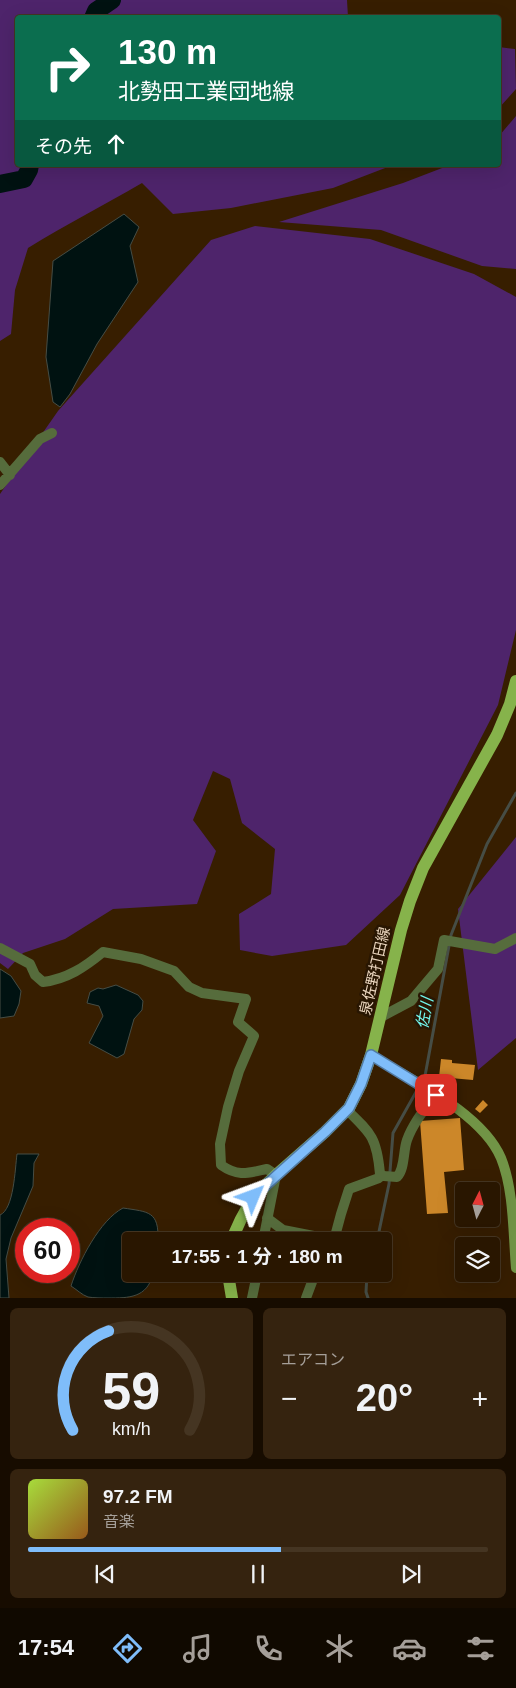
<!DOCTYPE html>
<html lang="ja">
<meta charset="utf-8">
<style>
body{margin:0;font-family:Helvetica,"Noto Sans JP",sans-serif;background:#35230f;color:#f1f3f6;height:100vh;display:flex;flex-direction:column;font-size:19px;white-space:nowrap}
*{box-sizing:border-box;margin:0}
p{font-size:16px;color:#a59f99}
.icon{flex:none;width:28px;height:28px;fill:none;stroke:currentColor;stroke-width:2;stroke-linecap:round;stroke-linejoin:round}
.map{position:relative;height:1298px;overflow:hidden}
.details{display:flex;flex-direction:column;gap:10px;padding:10px;background:#170c00;flex:1}
.details>*{flex:none}
.banner{position:absolute;left:15px;top:15px;width:486px;height:152px;border-radius:5px;box-shadow:0 5px 20px #0002,0 0 0 1px #453522;background:#0b6e4f;color:#fff;overflow:hidden}
.needle{width:32px;rotate:6deg}
.buttons{position:absolute;left:455px;top:1182px;display:grid;gap:10px}
.buttons a{display:grid;place-items:center;width:45px;height:45px;border-radius:5px;background:#291600;box-shadow:0 5px 20px #0002,0 0 0 1px #453522;font-size:25px}
.speed{position:absolute;left:15px;top:1218px;display:flex;gap:10px;font-size:25px;font-weight:700;text-align:center}
.speed>*{display:grid;place-content:center;width:65px;height:65px;border-radius:50%;background:#291600;box-shadow:0 5px 20px #0002,0 0 0 1px #453522;line-height:1}
.speed .limit{border:8px solid #d22;background:#fff;color:#111}
.pin{position:absolute;display:grid;place-items:center;width:42px;height:42px;color:#fff;margin:-21px;border-radius:10px;box-shadow:0 2px 8px #0006}
.me{position:absolute;width:55px;margin:-28px;rotate:46deg;stroke-linejoin:round;filter:drop-shadow(0 0 4px #0008)}
.turn{display:flex;align-items:center;gap:18px;height:105px;padding:0 20px;font-size:22px}
.turn .icon{width:65px;height:65px;stroke-width:2.5}
.turn b{display:block;font-size:35px;line-height:42px}
.then{display:flex;align-items:center;height:48px;padding:0 20px;background:#0003;gap:10px;font-size:19px}
.big{font-size:38px;font-weight:700;line-height:1.1}
.details .tile{flex:1;display:flex;flex-direction:column;justify-content:center;gap:8px;min-width:0;padding:0 18px;border-radius:8px;background:#35230f}
.details .dial{align-items:center;gap:0}
.dial svg{height:130px;overflow:visible;fill:none;stroke:#453522;stroke-width:7;stroke-linecap:round;text-anchor:middle}
.dial text{fill:#f1f3f6;stroke:none}
.song{display:flex;align-items:center;gap:15px}
.cover{width:60px;height:60px;border-radius:8px;background:linear-gradient(135deg,hsl(80 70% 55%),hsl(30 70% 35%))}
.played{height:5px;border-radius:2px;background:linear-gradient(90deg,#7fbdfa 55%,#453522 55%)}
.keys{display:flex;justify-content:space-around;direction:ltr}
.heat{display:flex;justify-content:space-between;align-items:center;font-size:28px;direction:ltr}
.details .tiles{flex:1;display:grid;gap:10px;grid-template-columns:1fr 1fr}
.tile:last-child{grid-column:span 2}
.trip{position:absolute;left:122px;top:1232px;width:270px;height:50px;border-radius:5px;background:#291600;box-shadow:0 5px 20px #0002,0 0 0 1px #453522;font-weight:700;line-height:50px;text-align:center}
.menu{display:flex;height:80px;justify-content:space-around;align-items:center;background:#100900;color:#a59f99}
.menu .icon{width:35px;height:35px}
.menu .current{color:#7fbdfa}
.menu b{font-size:22px;color:#f1f3f6}
.map>svg:first-child{display:block}
.green{fill:#4e246b}
.water{fill:#001211;stroke:#464d45}
.lines{fill:none;stroke-linecap:round;stroke-linejoin:round}
.stream{stroke:#464d45;stroke-width:3}
.river{stroke:#001211;stroke-width:18}
.building{fill:#cc8729}
.street{stroke:#566c3c;stroke-width:10}
.secondary{stroke:#719446;stroke-width:10}
.primary{stroke:#86b34b;stroke-width:12}
.route-casing{stroke:#537ba2;stroke-width:12}
.route{stroke:#7fbdfa;stroke-width:9}
.labels{text-anchor:middle;stroke-width:5;stroke-linejoin:round;paint-order:stroke}
.street-label{font-size:15px;fill:#ebd6bf;stroke:#281602}
.water-label{font-size:16px;font-style:italic;fill:#73f8ee;stroke:#281602}
</style>
<div class="map">
<svg width="516" height="1298" viewBox="0 0 516 1298">
<rect width="100%" height="100%" fill="#371e00"/>
<path class="green" d="M0,0H347L348,17L18,18V165H393L333,188L231,208L173,214L142,183C104,205 65,225 28,248L15,290L11,334L0,341Z
M499,47L515,49L516,89L499,108Z
M516,116V269L482,266L381,230L279,222L403,183L450,165H499V136Z
M255,226L370,239L474,274L516,297V630L498,705L400,895L346,945L272,956L240,950L239,914L271,894L275,849L242,823L230,779L213,771L193,820L216,851L197,904L113,909L65,939L23,953L8,969L0,963V494L58,411L211,240Z
M516,837V1038L478,1070L458,909Z"/>
<path class="water" d="M124,214L139,227L130,246L138,282L97,344L70,394L60,407L53,402L46,357L53,261Z
M0,969L11,976L21,991L19,1004L14,1016L0,1018Z
M116,985L138,995L143,1001L142,1010L134,1019L124,1054L117,1058L89,1043L103,1016L99,1006L87,1003L90,992L98,988L103,989Z
M17,1154H39L34,1163L33,1186L11,1238L6,1259L9,1298H0V1215C14,1209 15,1169 17,1154Z
M123,1208C149,1212 159,1211 158,1241H131V1274H153C147,1298 129,1298 108,1298C102,1298 94,1298 88,1297C82,1295 76,1289 71,1286C79,1261 100,1220 123,1208Z"/>
<g class="lines">
<path class="stream" d="M377,1241L389,1184L393,1133L425,1076L451,935L487,844L516,793
M367,1274L366,1292L368,1298"/>
<path class="river" d="M93,18L96,11L112,0
M0,184L24,179L29,170L30,165"/>
</g>
<path class="building" d="M441,1059L452,1060V1063L475,1065L473,1080L439,1077Z
M483,1100L488,1105L480,1113L475,1109Z
M460,1118L464,1170L444,1172L448,1213L427,1214L420,1121Z"/>
<g class="lines">
<path class="street" d="M0,462L10,475
M0,485L40,439L52,433
M0,948L30,964L35,975L43,982C67,979 85,967 103,952L141,959L174,971L189,987L202,993L246,999L238,1022L254,1036L239,1071L228,1107L220,1144L221,1165C238,1177 248,1173 267,1169L276,1175L263,1241
M381,1017L411,1001L438,969L444,940L495,949L516,938
M347,1110C372,1134 377,1139 380,1174L384,1176L397,1177C405,1169 403,1151 407,1140C413,1123 424,1109 436,1095
M267,1218L283,1230L291,1241
M283,1230L334,1240L341,1214L349,1189L379,1178L380,1174
M252,1298L257,1274
M306,1298L312,1282L313,1274"/>
<path class="secondary" d="M371,1055C411,1080 482,1113 501,1158C514,1190 513,1233 516,1268"/>
<path class="primary" d="M231,1241L241,1219L253,1197L276,1175L325,1132L349,1108L361,1084L371,1055L401,930L410,901L423,868L497,735L510,704L516,681
M228,1274L232,1298"/>
</g>
<g class="lines">
<defs>
<path id="route" d="M253,1197L276,1176L325,1132L349,1108L361,1084L371,1055L436,1095"/>
</defs>
<use href="#route" class="route-casing"/>
<use href="#route" class="route"/>
</g>
<g class="labels">
<g class="street-label">
<text transform="translate(375 971) rotate(-77)" y="5">泉佐野打田線</text>
</g>
<g class="water-label">
<text transform="translate(424 1013) rotate(-80)" y="6">佐川</text>
</g>
</g>
</svg>
<div class="buttons">
<a><svg class="needle" viewBox="-14 -14 28 28"><path d="M0-13l5 13h-10z" fill="#e53935"/><path d="M0 13l5-13h-10z" fill="#a59f99"/></svg></a>
<a><svg class="icon" aria-label="layers" viewBox="0 0 24 24"><path d="M12 4l9 5-9 5-9-5zM3 14l9 5 9-5"/></svg></a>
</div>
<div class="speed"><div class="limit">60</div></div>
<div class="pin" style="left:436px;top:1095px;background:#d93025"><svg class="icon" aria-label="arrive" viewBox="0 0 24 24"><path d="M6 21V4h12l-3 4 3 4H6"/></svg></div>
<svg class="me" style="left:253px;top:1197px" viewBox="-20 -20 40 40"><path d="M0-17L14 15 0 8-14 15z" fill="#7fbdfa" stroke="#fff" stroke-width="4"/></svg>
<div class="trip">17:55 · 1 分 · 180 m</div>
<div class="banner">
<div class="turn"><svg class="icon" aria-label="right" viewBox="0 0 24 24"><path d="M7 20v-9h11M14 6l5 5-5 5"/></svg><div><b>130 m</b>北勢田工業団地線</div></div>
<div class="then">その先<svg class="icon" aria-label="ahead" viewBox="0 0 24 24"><path d="M12 20V5M6 11l6-6 6 6"/></svg></div>
</div>
</div>
<section class="details">
<div class="tiles">
<div class="tile dial"><svg viewBox="0 0 100 80">
<path d="M14 69A42 42 0 1 1 86 69"/>
<path d="M14 69A42 42 0 0 1 36 8" stroke="#7fbdfa"/>
<text x="50" y="56" font-size="32" font-weight="700">59</text>
<text x="50" y="72" font-size="11">km/h</text>
</svg></div>
<div class="tile"><p>エアコン</p>
<div class="heat"><a>−</a><b class="big">20°</b><a>+</a></div>
</div>
<div class="tile">
<div class="song"><i class="cover"></i><div><b>97.2 FM</b><p>音楽</p></div></div>
<div class="played"></div>
<div class="keys"><svg class="icon" aria-label="previous" viewBox="0 0 24 24"><path d="M18 5L8 12l10 7zM5 5v14"/></svg><svg class="icon" aria-label="pause" viewBox="0 0 24 24"><path d="M8 5v14M16 5v14"/></svg><svg class="icon" aria-label="next" viewBox="0 0 24 24"><path d="M6 5l10 7-10 7zM19 5v14"/></svg></div>
</div>
</div>
</section>
<nav class="menu">
<b>17:54</b>
<svg class="icon current" aria-label="directions" viewBox="0 0 24 24"><path d="M12 3l9 9-9 9-9-9zM9 14v-3h6M13 9l2 2-2 2"/></svg>
<svg class="icon" aria-label="music" viewBox="0 0 24 24"><path d="M9 18V5l10-2v13"/><circle cx="6" cy="18" r="3"/><circle cx="16" cy="16" r="3"/></svg>
<svg class="icon" aria-label="phone" viewBox="0 0 24 24"><path d="M5 4h4l2 5-3 2q2 4 5 5l2-3 5 2v4C11 20 4 13 5 4z"/></svg>
<svg class="icon" aria-label="climate" viewBox="0 0 24 24"><path d="M12 3v18M4 7l16 10M4 17L20 7"/></svg>
<svg class="icon" aria-label="car" viewBox="0 0 24 24"><path d="M5 17H2v-5l4-1 3-4h7l3 4 3 1v5h-3M9 17h6M6 11h13"/><circle cx="7" cy="17" r="2"/><circle cx="17" cy="17" r="2"/></svg>
<svg class="icon" aria-label="filters" viewBox="0 0 24 24"><path d="M4 7h16M4 17h16"/><circle cx="9" cy="7" r="2"/><circle cx="15" cy="17" r="2"/></svg>
</nav>
